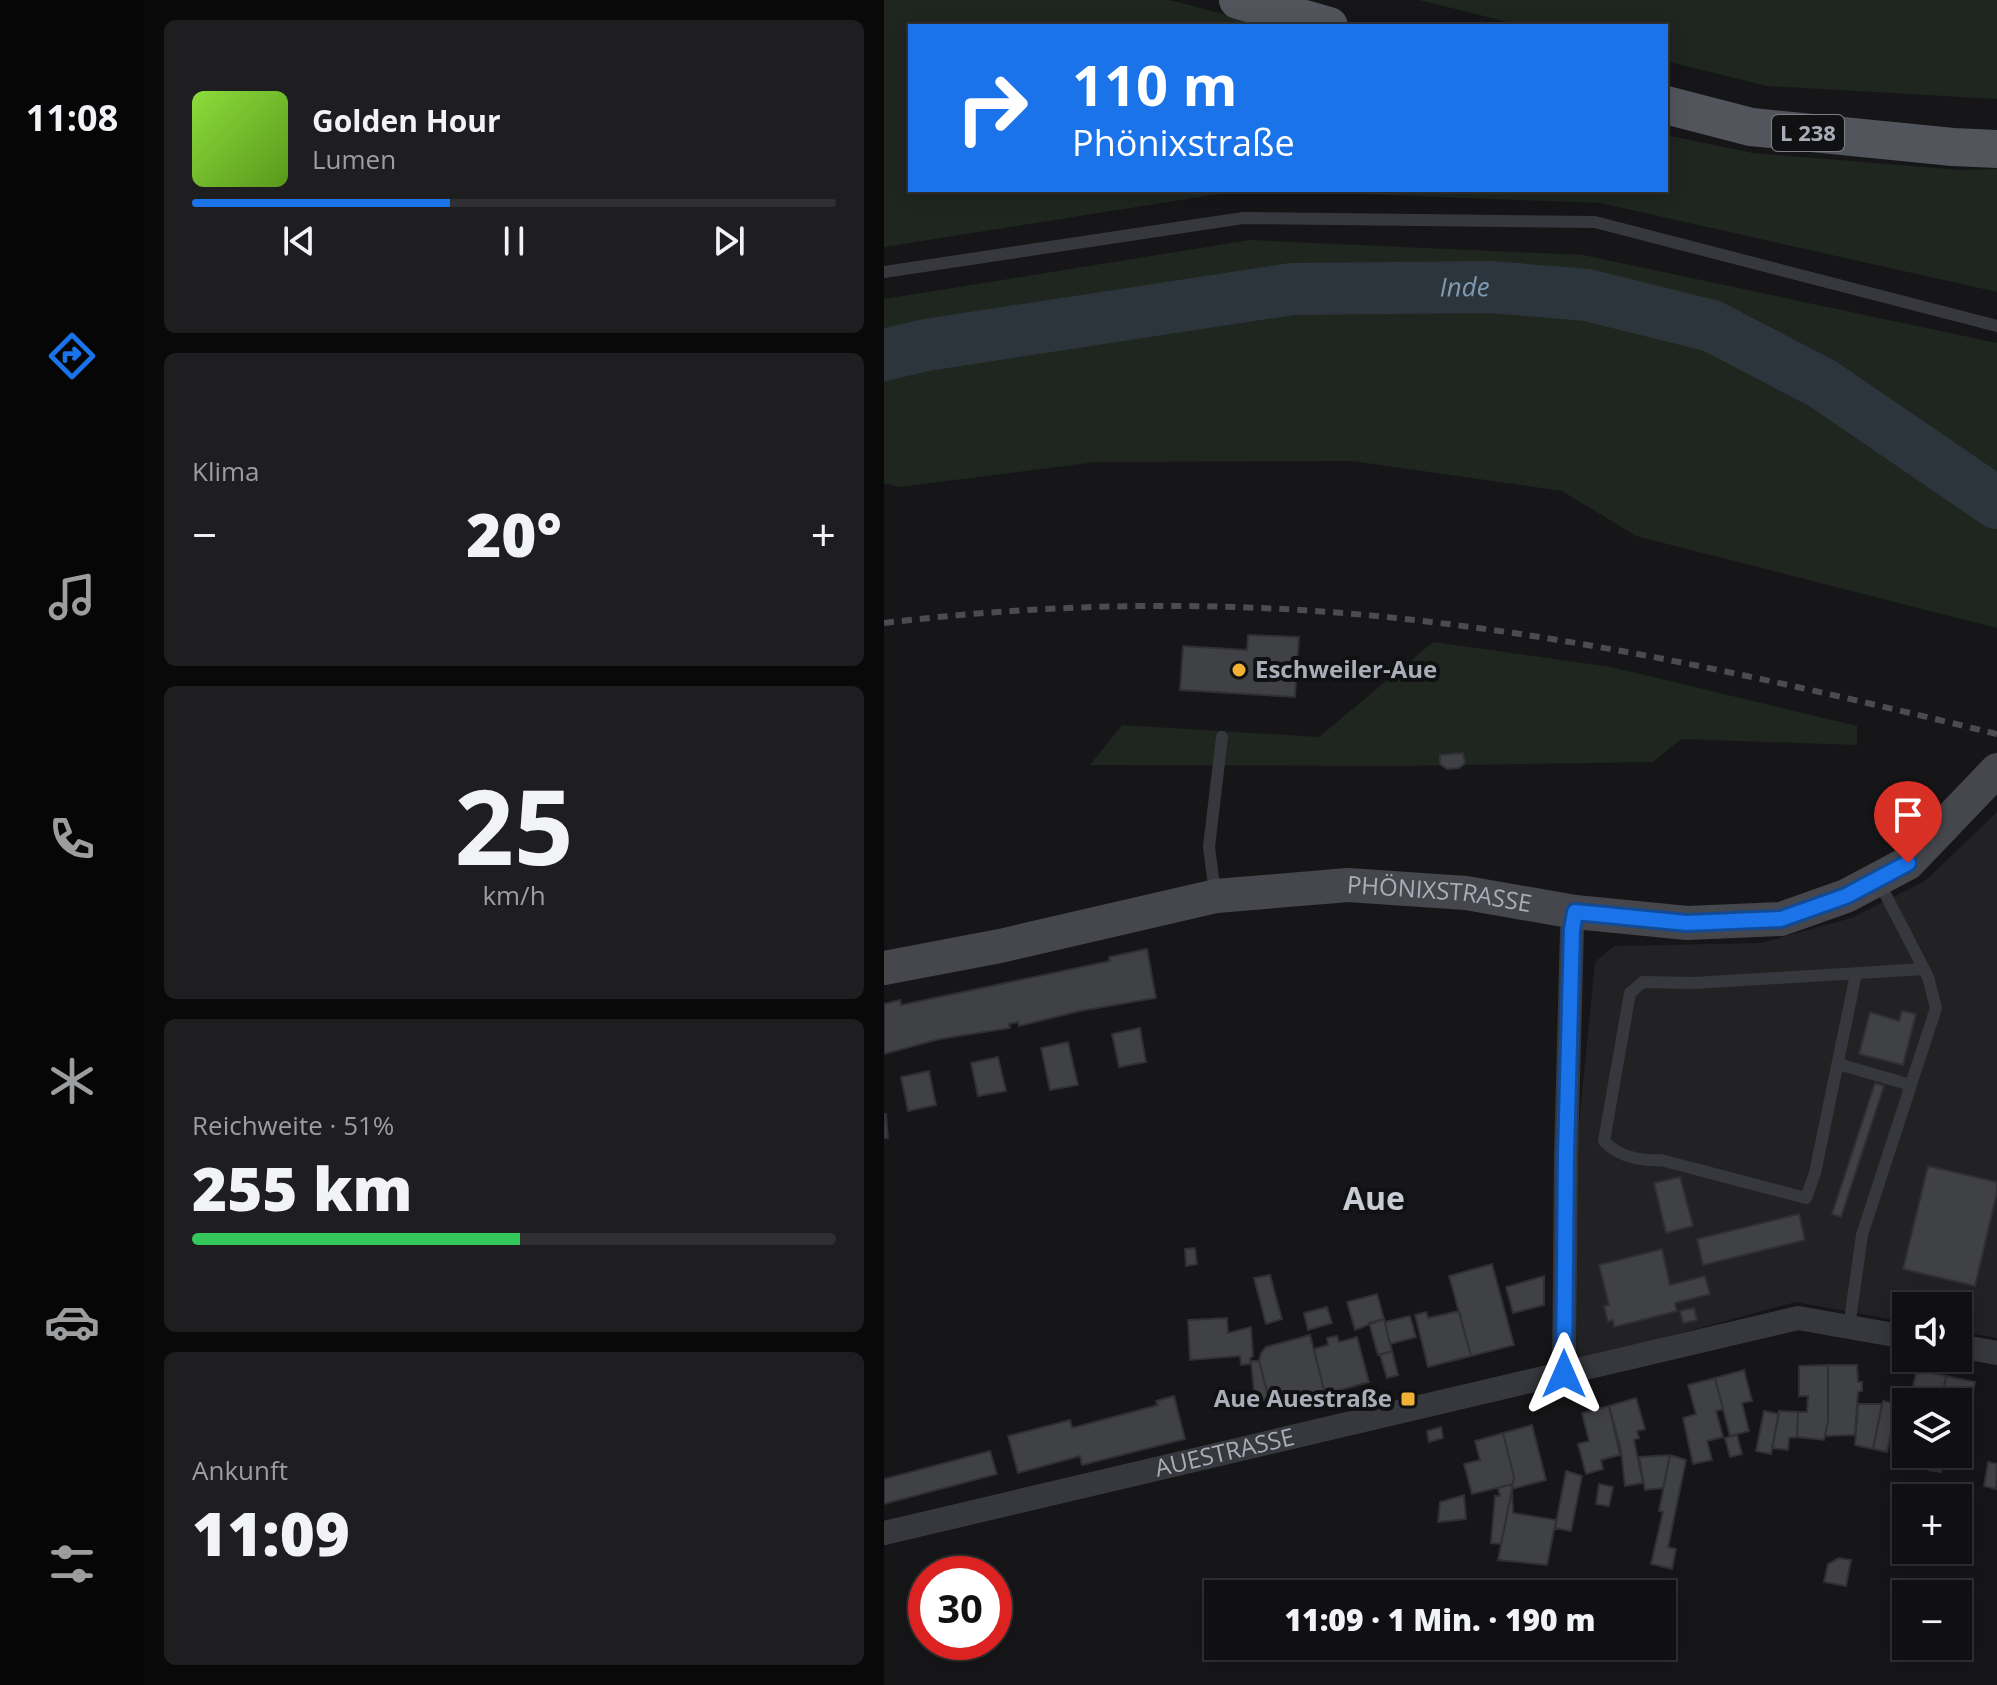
<!DOCTYPE html>
<html lang="de">
<meta charset="utf-8">
<style>
body{margin:0;font-family:"Open Sans",sans-serif;background:#1e1e20;color:#f1f3f6;height:100vh;display:flex;flex-direction:column;font-size:30px;white-space:nowrap}
*{box-sizing:border-box;margin:0}
p{font-size:26px;color:#9c9d9f}
.icon{flex:none;width:44px;height:44px;fill:none;stroke:currentColor;stroke-width:2;stroke-linecap:round;stroke-linejoin:round}
.map{position:relative;flex:1;overflow:hidden}
.drawer{display:flex;flex-direction:column;gap:20px;padding:20px;background:#09090a;width:740px}
.drawer>*{flex:none}
.top-card{position:absolute;left:24px;top:24px;width:760px;height:168px;border-radius:0px;box-shadow:0 4px 20px #0003,0 0 0 2px #303032;background:#1a73e8;color:#fff;overflow:hidden}
.buttons{position:absolute;left:1008px;top:1292px;display:grid;gap:16px}
.buttons a{display:grid;place-items:center;width:80px;height:80px;border-radius:0px;background:#101012;box-shadow:0 4px 20px #0003,0 0 0 2px #303032;font-size:40px}
.speed{position:absolute;left:24px;top:1556px;display:flex;gap:16px;font-size:40px;font-weight:700;text-align:center}
.speed>*{display:grid;place-content:center;width:104px;height:104px;border-radius:50%;background:#101012;box-shadow:0 4px 20px #0003,0 0 0 2px #303032;line-height:1}
.speed .limit{border:12px solid #d22;background:#fff;color:#111}
.pin{position:absolute;display:grid;place-items:center;width:68px;height:68px;color:#fff;margin:-82px -34px;border-radius:50% 50% 50% 0;rotate:-45deg;box-shadow:0 0 8px #0007}
.pin .icon{rotate:45deg}
.me{position:absolute;width:88px;margin:-44px;rotate:0deg;stroke-linejoin:round;filter:drop-shadow(0 0 6px #0008)}
.turn{display:flex;align-items:center;gap:28px;height:168px;padding:0 32px;font-size:36px}
.turn .icon{width:104px;height:104px;stroke-width:2.5}
.turn b{display:block;font-size:56px;line-height:68px}
.big{font-size:60px;font-weight:800;line-height:1.1}
.drawer .tile{flex:1;display:flex;flex-direction:column;justify-content:center;gap:12px;min-width:0;padding:0 28px;border-radius:12px;background:#1e1e20}
.drawer .dial{align-items:center;gap:0}
.dial b{font-size:104px;line-height:1}
.song{display:flex;align-items:center;gap:24px}
.cover{width:96px;height:96px;border-radius:12px;background:linear-gradient(135deg,hsl(90 70% 55%),hsl(90 70% 35%))}
.played{height:8px;border-radius:4px;background:linear-gradient(90deg,#1a73e8 40%,#303032 40%)}
.keys{display:flex;justify-content:space-around;direction:ltr}
.heat{display:flex;justify-content:space-between;align-items:center;font-size:44px;direction:ltr}
.charge{height:12px;border-radius:6px;background:linear-gradient(90deg,#34c759 51%,#303032 0)}
.trip{position:absolute;left:320px;top:1580px;width:472px;height:80px;border-radius:0px;background:#101012;box-shadow:0 4px 20px #0003,0 0 0 2px #303032;font-weight:800;line-height:80px;text-align:center}
main{display:flex;flex:1;min-height:0}
.dock{display:flex;flex-direction:column;width:144px;justify-content:space-around;align-items:center;background:#060607;color:#9c9d9f}
.dock .icon{width:56px;height:56px}
.dock .active{color:#1a73e8}
.dock b{font-size:36px;color:#f1f3f6}
.map>svg:first-child{display:block}
.built{fill:#222225}
.green{fill:#1e261f}
.lines{fill:none;stroke-linecap:round;stroke-linejoin:round}
.river{stroke:#2c353c;stroke-width:52}
.building{fill:#404145;stroke:#303034;stroke-width:2}
.lane{stroke:#37383d;stroke-width:12}
.street{stroke:#37383d;stroke-width:24}
.secondary{stroke:#45474d;stroke-width:34}
.primary{stroke:#53555c;stroke-width:38}
.rail{stroke:#4a4c52;stroke-width:6;stroke-dasharray:10 8;stroke-linecap:butt}
.route-casing{stroke:#114b97;stroke-width:20}
.route{stroke:#1a73e8;stroke-width:14}
.poi-dot{fill:#f2b134;stroke:#111113;stroke-width:3}
.labels{text-anchor:middle;stroke-width:8;stroke-linejoin:round;paint-order:stroke}
.shield{fill:#111113;stroke:#7b7e86;stroke-width:2}
.shield-label{font-size:22px;font-weight:bold;fill:#a8adb8}
.poi-label{font-size:24px;font-weight:bold;fill:#a8adb8;stroke:#111113;text-anchor:start}
.street-label{font-size:24px;fill:#a8adb8;stroke:#111113}
.water-label{font-size:26px;font-style:italic;fill:#7f9bb3;stroke:#111113}
.district-label{font-size:32px;font-weight:bold;fill:#c9ccd4;stroke:#111113}
</style>
<main>
<nav class="dock">
<b>11:08</b>
<svg class="icon active" aria-label="directions" viewBox="0 0 24 24"><path d="M12 3l9 9-9 9-9-9zM9 14v-3h6M13 9l2 2-2 2"/></svg>
<svg class="icon" aria-label="music" viewBox="0 0 24 24"><path d="M9 18V5l10-2v13"/><circle cx="6" cy="18" r="3"/><circle cx="16" cy="16" r="3"/></svg>
<svg class="icon" aria-label="phone" viewBox="0 0 24 24"><path d="M5 4h4l2 5-3 2q2 4 5 5l2-3 5 2v4C11 20 4 13 5 4z"/></svg>
<svg class="icon" aria-label="climate" viewBox="0 0 24 24"><path d="M12 3v18M4 7l16 10M4 17L20 7"/></svg>
<svg class="icon" aria-label="car" viewBox="0 0 24 24"><path d="M5 17H2v-5l4-1 3-4h7l3 4 3 1v5h-3M9 17h6M6 11h13"/><circle cx="7" cy="17" r="2"/><circle cx="17" cy="17" r="2"/></svg>
<svg class="icon" aria-label="filters" viewBox="0 0 24 24"><path d="M4 7h16M4 17h16"/><circle cx="9" cy="7" r="2"/><circle cx="15" cy="17" r="2"/></svg>
</nav>
<section class="drawer">
<div class="tile">
<div class="song"><i class="cover"></i><div><b>Golden Hour</b><p>Lumen</p></div></div>
<div class="played"></div>
<div class="keys"><svg class="icon" aria-label="previous" viewBox="0 0 24 24"><path d="M18 5L8 12l10 7zM5 5v14"/></svg><svg class="icon" aria-label="pause" viewBox="0 0 24 24"><path d="M8 5v14M16 5v14"/></svg><svg class="icon" aria-label="next" viewBox="0 0 24 24"><path d="M6 5l10 7-10 7zM19 5v14"/></svg></div>
</div>
<div class="tile"><p>Klima</p>
<div class="heat"><a>−</a><b class="big">20°</b><a>+</a></div>
</div>
<div class="tile dial"><b>25</b><p>km/h</p></div>
<div class="tile"><p>Reichweite · 51%</p><b class="big">255 km</b><div class="charge"></div></div>
<div class="tile"><p>Ankunft</p><b class="big">11:09</b></div>
</section>
<div class="map">
<svg width="1113" height="1685" viewBox="0 0 1113 1685">
<rect width="100%" height="100%" fill="#161618"/>
<path class="built" d="M1113,812V1338L1074,1331V1306H1022V1322L912,1302L693,1361L692,1155L711,962L730,946L877,943L967,918L1041,881Z"/>
<path class="green" d="M0,0H285L386,26H26V190H360L0,247Z
M535,0H1113V99L883,86L782,61V26H640Z
M782,135L869,153L1076,170L1113,169V292L716,203L366,190H782Z
M366,240L699,255L1113,343V628L752,536L678,491L468,461L212,462L15,487L0,483V299Z
M549,642L727,667L973,726V745L797,739L769,762L512,766L206,765L238,725L435,737Z"/>
<g class="lines">
<path class="river" id="s1" d="M0,355L42,345L408,289L607,287L703,295L828,326L939,384L1113,503"/>
</g>
<path class="building" d="M364,635L415,637L411,697L296,690L299,646L363,650Z
M579,753L581,763L575,768L563,769L556,764V755Z
M263,949L272,998L196,1011L135,1026L134,1022L125,1024L126,1028L56,1039L0,1054V1004L16,1000L17,1005L226,961L225,957Z
M1018,1011L1032,1014L1019,1065L975,1054L986,1012L1015,1021Z
M256,1028L262,1062L235,1067L228,1034Z
M184,1042L194,1085L166,1090L157,1048Z
M114,1057L122,1091L94,1096L87,1063Z
M45,1071L52,1105L24,1111L17,1077Z
M991,1083L1000,1086L957,1217L948,1214Z
M0,1114H2L4,1138H0Z
M1044,1166L1113,1182V1192L1091,1286L1019,1269Z
M796,1177L809,1226L782,1233L770,1183Z
M915,1214L921,1240L819,1265L813,1239Z
M311,1248L313,1264L302,1266L301,1249Z
M778,1249L786,1285L821,1276L826,1294L791,1303L793,1311L730,1327L729,1320L724,1322L720,1306L725,1305L715,1265Z
M608,1264L630,1345L587,1356L565,1276Z
M386,1275L398,1319L382,1324L370,1278Z
M660,1276V1305L629,1313L622,1287Z
M493,1294L500,1319L471,1330L463,1302Z
M443,1307L448,1323L424,1330L420,1313Z
M810,1308L813,1320L799,1323L796,1311Z
M575,1311L587,1356L544,1367L531,1315L542,1312L544,1318Z
M526,1316L532,1337L506,1344L501,1322Z
M343,1318L344,1333L367,1327L369,1356L366,1358V1364L357,1365L356,1356L306,1360L304,1320Z
M500,1319L508,1351L494,1355L485,1323Z
M426,1335L441,1394L398,1405L396,1396L385,1399L375,1361L377,1353L382,1347Z
M453,1336L455,1342L473,1337L485,1382L441,1394L430,1349L444,1345L443,1338Z
M508,1351L514,1375L503,1378L496,1355Z
M367,1361H375L385,1399L371,1402Z
M944,1365H973L974,1382H978V1391L974,1392L971,1435L941,1436L944,1421Z
M944,1365V1421L940,1440L913,1437L914,1412H923L924,1396H915V1366Z
M860,1370L868,1401L858,1403L865,1431L846,1436L831,1378Z
M1033,1370L1062,1376L1057,1402H1022V1435L1011,1433L1018,1398L1026,1399Z
M1062,1376L1091,1382L1085,1412L1075,1410L1074,1415V1402H1057Z
M831,1378L839,1409L832,1411L839,1437L823,1441L828,1460L809,1464L799,1418L812,1414L804,1385Z
M290,1396L301,1439L198,1465L196,1456L134,1473L124,1436L186,1420L188,1428L274,1405L272,1401Z
M752,1398L761,1429L753,1431L755,1438L750,1440L759,1483L741,1486L737,1450L725,1406Z
M999,1401L1013,1404L1003,1452L989,1449Z
M974,1404H998L989,1449L971,1445Z
M725,1406L736,1455L717,1460L719,1469L702,1474L694,1444L705,1441L698,1413Z
M880,1411L895,1414L887,1454L872,1451Z
M895,1411L914,1412L913,1437L905,1438L904,1450L888,1448Z
M648,1425L662,1480L628,1489L630,1477L619,1433Z
M557,1427L559,1438L545,1442L543,1431Z
M619,1433L630,1477L629,1484L588,1494L580,1464L596,1460L591,1441Z
M853,1435L858,1454L846,1457L841,1438Z
M106,1451L113,1474L0,1504V1479Z
M1047,1454L1060,1455L1057,1472L1044,1470Z
M786,1455L779,1488L761,1490L755,1457Z
M786,1455L802,1460L784,1547L792,1549L788,1569L767,1564L779,1512L775,1511Z
M1104,1462L1113,1464L1112,1489L1100,1486Z
M682,1471L698,1476L687,1531L671,1528Z
M629,1484L617,1544L607,1543L611,1496H616L614,1488Z
M715,1484L729,1487L725,1506L712,1504Z
M628,1489L629,1513L672,1520L663,1565L614,1560Z
M580,1495L582,1519L554,1522L556,1502Z
M955,1558L967,1560L962,1586L940,1582L944,1564Z"/>
<g class="lines">
<path class="lane" d="M0,272L359,218L711,222L1113,326
M331,893L325,847L338,737
M972,974L931,1173L922,1198L777,1160C755,1161 735,1157 720,1141L746,993L759,982L810,983L1040,969
M954,1064L1027,1085
M965,1327L978,1235L1052,1008L1044,977L995,882"/>
<g class="street">
<path d="M1074,1346L1113,1353"/>
<path d="M680,1374L682,1155L688,930L691,912"/>
<path id="s2" d="M0,1533L914,1318L1022,1337"/>
</g>
<path class="secondary" id="s3" d="M0,968L116,946L332,896L464,885L582,893L691,912L803,923L897,919L962,896L1024,863L1113,770"/>
<path class="primary" d="M354,0L445,26
M782,105L867,127L1069,147L1113,149"/>
<path class="rail" d="M0,623C132,607 265,602 399,609C640,622 879,677 1113,734"/>
</g>
<g class="lines">
<defs>
<path id="route" d="M680,1374L682,1155L688,930L691,912L803,923L897,919L962,896L1024,863"/>
</defs>
<use href="#route" class="route-casing"/>
<use href="#route" class="route"/>
</g>
<g class="poi-dot">
<circle cx="355" cy="670" r="8"/>
<rect x="516" y="1391" width="16" height="16" rx="4"/>
</g>
<g class="labels">
<rect class="shield" x="888" y="115" width="72" height="36" rx="6"/>
<g class="shield-label">
<text x="924" y="141">L 238</text>
</g>
<g class="poi-label">
<text x="371" y="678">Eschweiler-Aue</text>
<text x="508" y="1407" text-anchor="end">Aue Auestraße</text>
</g>
<g class="street-label">
<text dy="8" stroke="none"><textPath href="#s3" startOffset="564">PHÖNIXSTRASSE</textPath></text>
<text dy="8" stroke="none"><textPath href="#s2" startOffset="350">AUESTRASSE</textPath></text>
</g>
<g class="water-label">
<text dy="9" stroke="none"><textPath href="#s1" startOffset="586">Inde</textPath></text>
</g>
<g class="district-label">
<text x="490" y="1210">Aue</text>
</g>
</g>
</svg>
<div class="buttons">
<a><svg class="icon" aria-label="sound" viewBox="0 0 24 24"><path d="M4 9h4l5-4v14l-5-4H4zM17 9q2 3 0 6"/></svg></a>
<a><svg class="icon" aria-label="layers" viewBox="0 0 24 24"><path d="M12 4l9 5-9 5-9-5zM3 14l9 5 9-5"/></svg></a>
<a>+</a>
<a>−</a>
</div>
<div class="speed"><div class="limit">30</div></div>
<div class="pin" style="left:1024px;top:863px;background:#d93025"><svg class="icon" aria-label="arrive" viewBox="0 0 24 24"><path d="M6 21V4h12l-3 4 3 4H6"/></svg></div>
<svg class="me" style="left:680px;top:1374px" viewBox="-20 -20 40 40"><path d="M0-17L14 15 0 8-14 15z" fill="#1a73e8" stroke="#fff" stroke-width="4"/></svg>
<div class="trip">11:09 · 1 Min. · 190 m</div>
<div class="top-card">
<div class="turn"><svg class="icon" aria-label="right" viewBox="0 0 24 24"><path d="M7 20v-9h11M14 6l5 5-5 5"/></svg><div><b>110 m</b>Phönixstraße</div></div>
</div>
</div>
</main>
